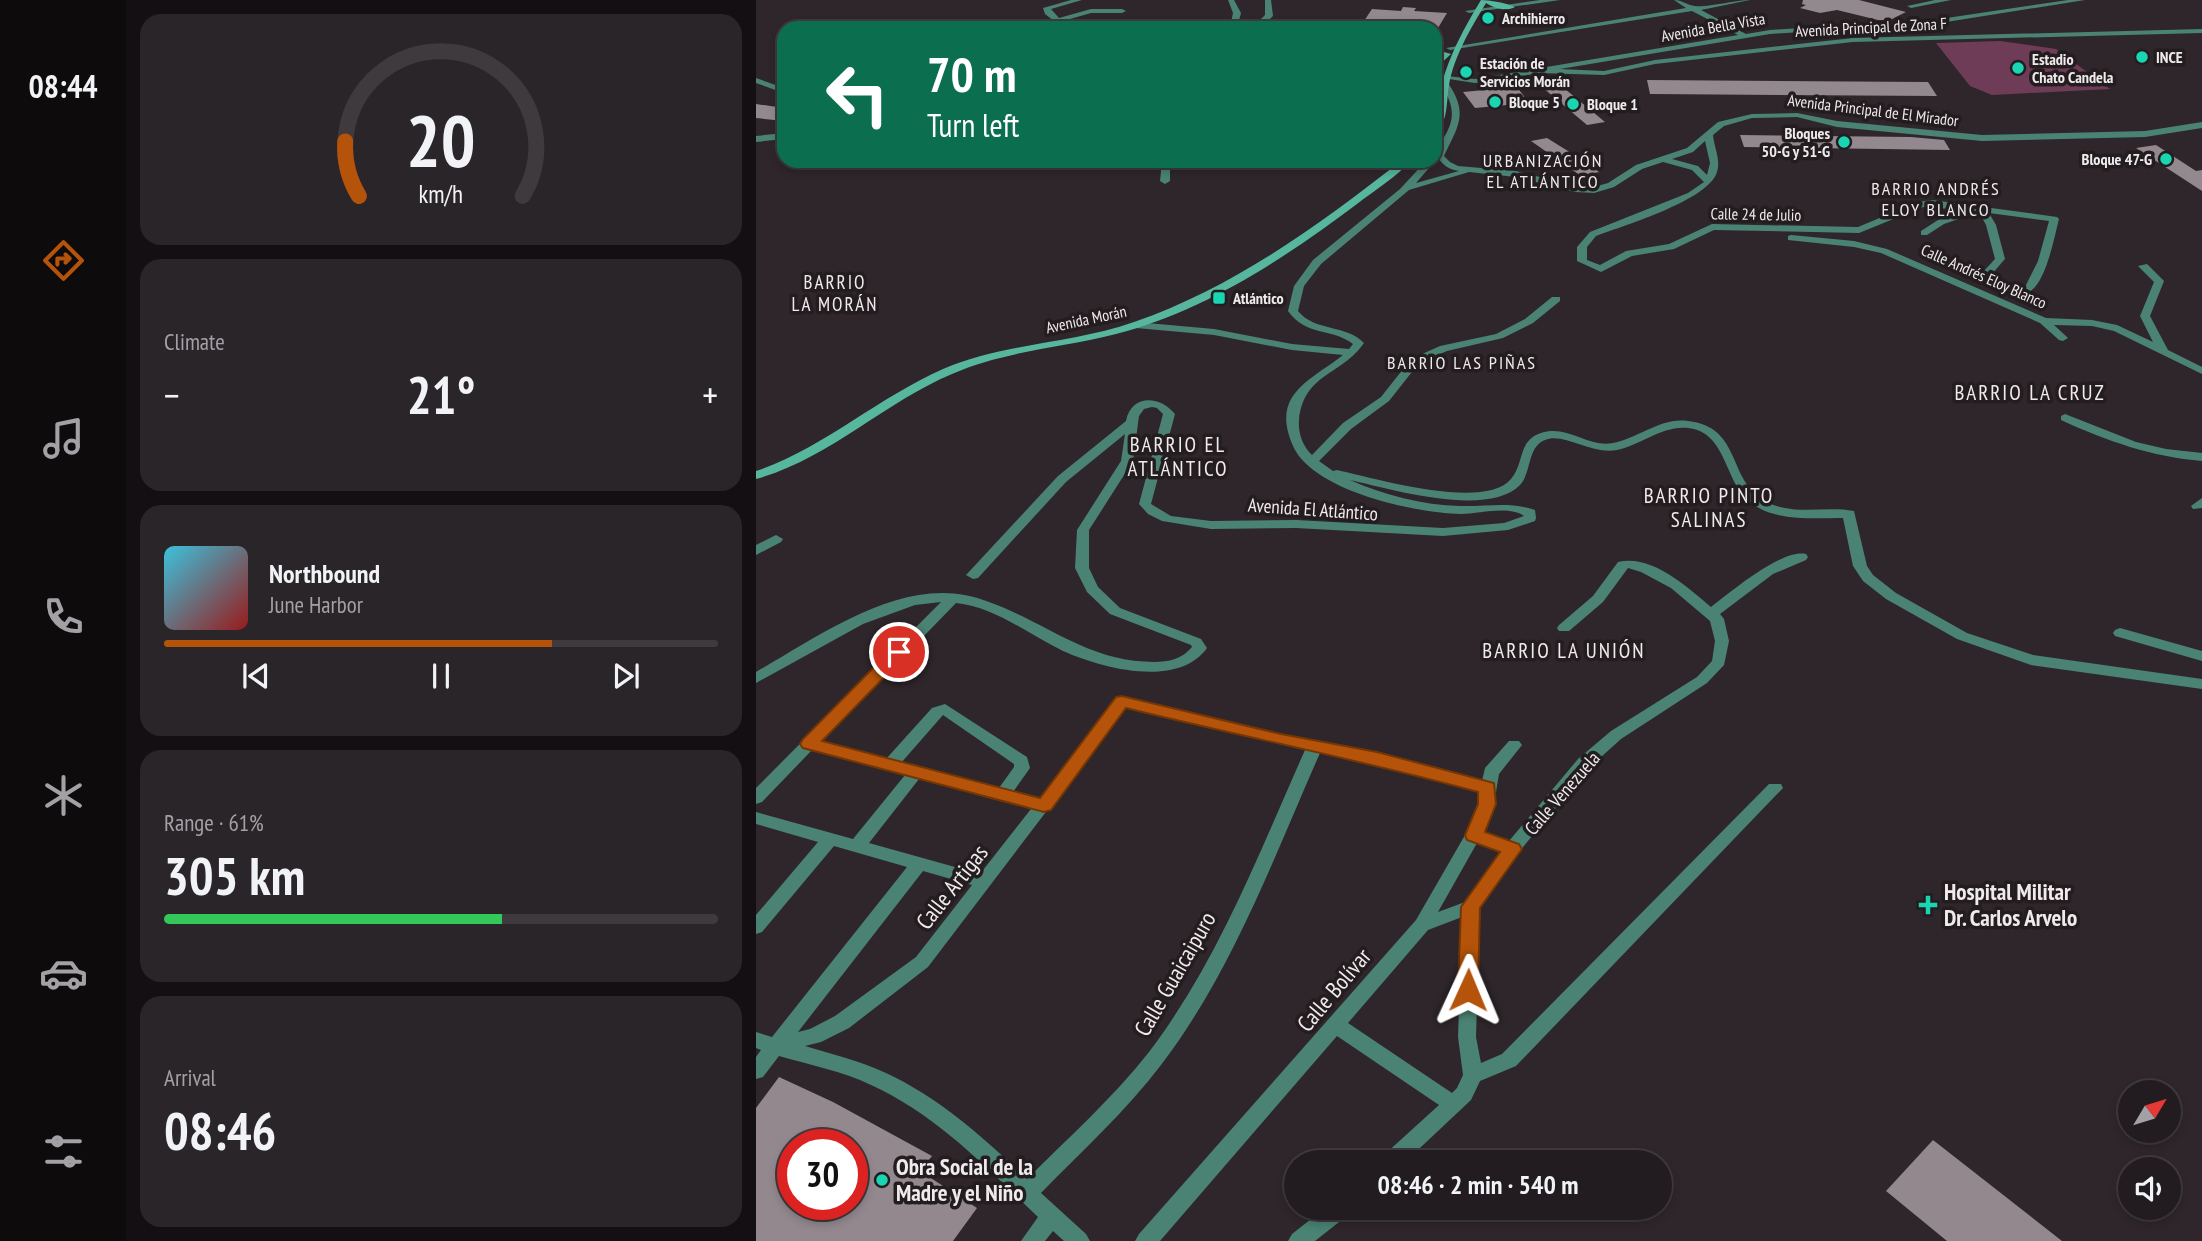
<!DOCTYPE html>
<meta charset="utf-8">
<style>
body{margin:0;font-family:"PT Sans Narrow",sans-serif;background:#2a2529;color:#f1f3f6;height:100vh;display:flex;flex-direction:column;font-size:26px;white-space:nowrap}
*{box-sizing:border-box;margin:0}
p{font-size:23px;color:#a2a1a5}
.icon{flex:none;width:38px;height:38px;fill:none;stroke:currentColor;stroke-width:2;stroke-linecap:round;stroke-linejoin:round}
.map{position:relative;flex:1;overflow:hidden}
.panel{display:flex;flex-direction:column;gap:14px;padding:14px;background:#130f12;width:630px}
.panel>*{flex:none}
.hud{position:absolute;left:21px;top:21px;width:665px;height:147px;border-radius:21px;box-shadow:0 4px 10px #0003,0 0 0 2px #3f3a3e;background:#0b6e4f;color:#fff;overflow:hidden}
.needle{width:46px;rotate:52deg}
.controls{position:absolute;left:1362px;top:1080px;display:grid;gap:14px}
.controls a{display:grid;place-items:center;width:63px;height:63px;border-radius:50%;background:#221c20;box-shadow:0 4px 10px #0003,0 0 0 2px #3f3a3e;font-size:35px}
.speed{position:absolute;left:21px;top:1129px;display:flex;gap:14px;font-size:35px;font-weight:700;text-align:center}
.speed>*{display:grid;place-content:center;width:91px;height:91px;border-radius:50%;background:#221c20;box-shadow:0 4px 10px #0003,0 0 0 2px #3f3a3e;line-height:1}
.speed .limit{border:10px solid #d22;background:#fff;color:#111}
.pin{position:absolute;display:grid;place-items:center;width:60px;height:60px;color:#fff;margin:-30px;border:4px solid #fff;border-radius:50%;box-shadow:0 2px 7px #0007}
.me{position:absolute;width:77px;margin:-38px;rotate:1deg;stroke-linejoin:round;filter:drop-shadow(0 0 5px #0008)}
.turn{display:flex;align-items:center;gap:24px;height:147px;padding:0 35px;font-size:32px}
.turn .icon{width:91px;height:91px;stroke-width:2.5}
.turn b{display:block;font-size:49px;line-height:60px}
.big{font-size:52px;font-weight:600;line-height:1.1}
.panel .tile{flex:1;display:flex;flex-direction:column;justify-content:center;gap:10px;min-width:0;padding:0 24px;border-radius:21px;background:#2a2529}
.panel .dial{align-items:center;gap:0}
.dial svg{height:182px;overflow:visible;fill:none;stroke:#3f3a3e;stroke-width:7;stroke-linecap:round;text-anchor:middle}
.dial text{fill:#f1f3f6;stroke:none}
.song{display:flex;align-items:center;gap:21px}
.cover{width:84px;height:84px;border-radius:10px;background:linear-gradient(135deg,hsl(190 70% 55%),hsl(0 70% 35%))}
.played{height:7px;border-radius:4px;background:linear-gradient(90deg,#b45309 70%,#3f3a3e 70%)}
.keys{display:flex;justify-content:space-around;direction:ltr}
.heat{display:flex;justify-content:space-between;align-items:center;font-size:38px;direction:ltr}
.charge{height:10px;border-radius:5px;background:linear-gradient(90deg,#34c759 61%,#3f3a3e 0)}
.trip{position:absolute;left:528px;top:1150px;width:388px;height:70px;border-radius:35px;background:#221c20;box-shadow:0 4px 10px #0003,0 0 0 2px #3f3a3e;font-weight:600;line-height:70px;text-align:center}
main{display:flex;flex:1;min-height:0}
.tabs{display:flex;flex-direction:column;width:126px;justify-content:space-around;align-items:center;background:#0e0b0d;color:#a2a1a5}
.tabs .icon{width:49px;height:49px}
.tabs .current{color:#b45309}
.tabs b{font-size:32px;color:#f1f3f6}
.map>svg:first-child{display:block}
.green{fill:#6f3c57}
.building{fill:#92888d;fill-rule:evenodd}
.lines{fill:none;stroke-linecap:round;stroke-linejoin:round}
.minor{fill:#4a8373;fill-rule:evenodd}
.secondary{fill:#56b69e;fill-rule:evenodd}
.route{fill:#b45309;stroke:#753606;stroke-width:2}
.poi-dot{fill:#19d5b2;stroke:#241d20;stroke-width:2.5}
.labels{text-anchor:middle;stroke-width:7;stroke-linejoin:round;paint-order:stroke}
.far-poi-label{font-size:16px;font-weight:bold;fill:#efeaec;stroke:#241d20;text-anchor:start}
.far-street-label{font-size:16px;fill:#efeaec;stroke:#241d20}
.far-neighbourhood-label{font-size:18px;letter-spacing:2px;fill:#efeaec;stroke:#241d20}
.far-quarter-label{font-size:19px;letter-spacing:2px;fill:#efeaec;stroke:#241d20}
.street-label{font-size:19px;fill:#efeaec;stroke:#241d20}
.neighbourhood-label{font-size:21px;letter-spacing:2px;fill:#efeaec;stroke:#241d20}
.near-street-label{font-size:23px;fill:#efeaec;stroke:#241d20}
.near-poi-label{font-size:23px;font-weight:bold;fill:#efeaec;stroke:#241d20;text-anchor:start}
</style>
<main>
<nav class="tabs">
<b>08:44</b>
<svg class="icon current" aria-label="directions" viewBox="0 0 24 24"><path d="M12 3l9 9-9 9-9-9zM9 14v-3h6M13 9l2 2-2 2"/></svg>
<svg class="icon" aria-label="music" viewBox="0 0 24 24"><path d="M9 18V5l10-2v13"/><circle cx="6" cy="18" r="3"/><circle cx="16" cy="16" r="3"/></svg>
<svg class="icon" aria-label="phone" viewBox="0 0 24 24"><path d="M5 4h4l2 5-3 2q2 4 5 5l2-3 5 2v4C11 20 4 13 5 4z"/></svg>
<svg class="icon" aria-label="climate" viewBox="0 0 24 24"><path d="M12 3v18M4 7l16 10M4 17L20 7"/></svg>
<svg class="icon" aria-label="car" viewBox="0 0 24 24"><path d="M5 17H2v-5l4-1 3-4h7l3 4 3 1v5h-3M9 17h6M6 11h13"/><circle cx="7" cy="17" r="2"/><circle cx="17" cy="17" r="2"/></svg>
<svg class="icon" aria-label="filters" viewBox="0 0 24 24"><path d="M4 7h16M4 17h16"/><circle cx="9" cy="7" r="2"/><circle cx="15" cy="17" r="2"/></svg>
</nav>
<section class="panel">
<div class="tile dial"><svg viewBox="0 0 100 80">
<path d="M14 69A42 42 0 1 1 86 69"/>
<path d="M14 69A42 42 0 0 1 8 45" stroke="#b45309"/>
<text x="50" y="56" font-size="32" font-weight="700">20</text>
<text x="50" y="72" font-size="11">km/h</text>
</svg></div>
<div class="tile"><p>Climate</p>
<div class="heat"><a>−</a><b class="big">21°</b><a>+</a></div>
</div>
<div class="tile">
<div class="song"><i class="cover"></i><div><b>Northbound</b><p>June Harbor</p></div></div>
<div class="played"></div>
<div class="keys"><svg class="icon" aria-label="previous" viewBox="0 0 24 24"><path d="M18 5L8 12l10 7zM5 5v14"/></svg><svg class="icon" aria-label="pause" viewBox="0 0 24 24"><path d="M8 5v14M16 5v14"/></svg><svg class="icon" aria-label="next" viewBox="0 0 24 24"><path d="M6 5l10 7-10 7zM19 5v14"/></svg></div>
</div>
<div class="tile"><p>Range · 61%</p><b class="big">305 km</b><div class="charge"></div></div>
<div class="tile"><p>Arrival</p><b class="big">08:46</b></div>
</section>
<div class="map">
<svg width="1446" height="1241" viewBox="0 0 1446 1241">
<rect width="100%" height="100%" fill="#2e262a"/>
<path class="green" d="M1244,41L1300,49L1354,89L1236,95L1214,86L1180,43Z"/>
<path class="building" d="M1047,0H1103L1150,12L1134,20H1122L1081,10L1064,13L1044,8L1050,5L1046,4Z
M647,7L660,8L658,11L691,13L682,28L604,27L616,9L645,11Z
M891,80L1172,82L1181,96L894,94Z
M803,84L849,122L831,125L786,87Z
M761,87L773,103L719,108L707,92Z
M0,104L28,108V121L0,118Z
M984,135L1155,137L1188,140L1194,150L988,147Z
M791,138L820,156L843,172L825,176L775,141Z
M1400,145L1440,171L1446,170V191L1380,148Z
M23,1077L77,1102L176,1156L164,1171L221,1208L197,1241H0V1108ZM37,1144H96V1204H37Z
M1177,1140L1306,1241H1191L1130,1191Z"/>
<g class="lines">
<path class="minor" d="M315,0H326L295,9L303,18L335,9H366L370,11L366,13H335L307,21L315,28H307L289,14L287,8Z
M472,0H478L485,13L481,28L474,27L477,13Z
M509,0H515L517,16L504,28H496L509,15Z
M784,0H804L713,13L709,11Z
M918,0C926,0 931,5 939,6C949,8 980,0 994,0L945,10L990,34L1014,30L1184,19L1312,0H1329L1184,23L1014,34L804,69L848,71L899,60L1097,38L1446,29V33L1097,42L899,64L848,75L784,73L719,83L686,78L690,76L719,79L982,35L936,11L694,50L690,48L930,8Z
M1179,0H1195L1155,8L1151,6Z
M0,78L28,88V93L0,83Z
M686,83H692C713,114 702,126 688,156L694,162L702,166L760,171L819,186L838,187L852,183L880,165L931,148L962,122L996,114L1041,113L1081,121L1226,135L1389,131L1446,122V128L1389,137L1226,141L1081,127L1041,117L996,118L968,126L957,135C958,147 965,160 961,172C953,200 869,225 840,236L831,247V260L844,265L870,251L913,244L956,224L1102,227L1162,202L1176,200L1301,217L1303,219C1298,238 1290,283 1273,292L1268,289L1282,261L1293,221L1233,213L1240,225L1249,259L1235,275L1231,276L1226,273L1239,259L1230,225L1223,212L1188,224L1171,235H1165V231L1182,220L1209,210L1167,207L1103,233L958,230L918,249L876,256L845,272L821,261V247L834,232L932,193L948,182L936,170L907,162L886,169L858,187L838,193L819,192L760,177L713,172L653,190L565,264L548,286L542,311C559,332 590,324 608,343C585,376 548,373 543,420C542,432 546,446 556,455L587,423L625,397L655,359L684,346L740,334L769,319L796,297H804V301L777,323L747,338L691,351L663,363L633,401L595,429L563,461L577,471L581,470C618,478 728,511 755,479C769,463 761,441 785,433C811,424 832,448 857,443C883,438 905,417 932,421C984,427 972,475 1004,498C1032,518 1067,505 1098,511L1111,566L1117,575L1140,593L1211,633L1277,655L1446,679V689L1275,665L1201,639L1130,599L1107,581L1097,566L1087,518C1058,518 1018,522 994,502C968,482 971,432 932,428C907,425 885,445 861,450C835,455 808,432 789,440C771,447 776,472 764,485C732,518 634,489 594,480C628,495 666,505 704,506C730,507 753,501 779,510L780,518L779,521L752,530L687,536L540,528L455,529L406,521L392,514L383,504L407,414L401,408L396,407L388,409L383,416L377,461L333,530V568L342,587L364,608L445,639L451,648C422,689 345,668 307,651C272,634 239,607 200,603L65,742L130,759L176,708L189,704L271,757L274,768L257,792L283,799L361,698L366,697L525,735L621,752L726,781L729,768L753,741H763L766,745L743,774L736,816L727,832L753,841L822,759L855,731L941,677L956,661L959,641L954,621L915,588L885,572L872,568L847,602L813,631H803L801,628L803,625L837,596L862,562C896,554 931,587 955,607C975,592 1025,549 1050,554L1052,557L1050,560L1017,574L964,614L968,619L973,641L968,665L951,683L865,739L834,767L762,853L724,908L720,1037L725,1063L746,1054L1013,784H1025L1027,788L760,1066L724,1081L715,1100L649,1162H625L628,1155L683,1105L581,1036L404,1241H379L383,1234L660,920L720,816L724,792L621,764L564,753C517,859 476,972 405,1065C370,1111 326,1151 285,1193L330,1234L334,1241H308L297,1231L289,1241H265L282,1217C231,1168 181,1115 115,1085C86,1071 54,1065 23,1056L7,1077L0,1079V1057L5,1050L0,1048V1032L16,1037L151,867L78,846L6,932L0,934V915L62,842L0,824V812L97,839L149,775L56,750L6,802L0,804V788L185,602L159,605L107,624L0,683V672C54,641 122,593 186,593C202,593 218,596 233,602C291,623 332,662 398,662C413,662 426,659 436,647L435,645L354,614L331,592L319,568L321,530L365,461L369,434L310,482L222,578L217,579L210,575L302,476L370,421C375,394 404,395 419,414L395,504L415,516L455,521L540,520L687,528L748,523L768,516C753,505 723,514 705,514C659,513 557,491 537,446C514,394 554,381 587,355L536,350L458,335L380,328L375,325L380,322L458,329L536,344L593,349L597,344C574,327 551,337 532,311L538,286L557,260L644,189L670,161H679L660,183L703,171C689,169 683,161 679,151C697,126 703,112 685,85ZM949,141L954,163L951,175L942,166L916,159L937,152ZM369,708L549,750C503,853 462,961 393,1052C357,1098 312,1138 271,1179C228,1138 184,1098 130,1073C104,1061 76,1054 49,1046L65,1042L93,1028L172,967ZM187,715L258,764V767L243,788L145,763ZM163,779L275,809L224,874L113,843ZM721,843L745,852L709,902L682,912ZM167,871L216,885L160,957L79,1016L54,1029L42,1032ZM706,917L702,1037L707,1075L701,1088L696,1093L592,1023L672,930Z
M679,92H684L685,94L679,97Z
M28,133V139L0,142V136Z
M406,161H414V181L409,184L404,181Z
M1035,235L1098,241L1131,249L1290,318L1336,320L1361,325L1397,342L1384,316L1398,282L1382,266L1391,264L1408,281L1394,316L1412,350L1446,367V374L1358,331L1336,326L1298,325L1312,338L1307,341L1303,340L1284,323L1125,253L1098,247L1032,240V236Z
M1309,414L1380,442L1410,449L1446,453V461C1396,457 1351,441 1305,420V416Z
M1446,498V508L1437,509L1435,506Z
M20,535L27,539L25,542L0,555V545Z
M1364,628L1446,651V661L1359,636L1357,633L1359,630Z
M569,1208H595L592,1215L559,1241H532L536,1234Z"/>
<path class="secondary" d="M725,0C733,0 751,3 759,7C750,12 738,8 730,3C715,28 698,56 693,85C690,100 693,123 679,132C679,83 700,41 725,0Z
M688,52L695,54L679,69V60Z
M645,161H655C640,177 619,190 601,204C529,258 449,311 360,334C305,348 248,351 196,374C127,403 73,459 0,479V471C68,448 121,398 187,369C247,343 315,344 378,322C477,288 563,225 645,161Z"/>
</g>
<path class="route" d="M143,647L151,652L149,656L66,741L284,798L360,697L366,696L525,734L621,752L738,783L740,804L729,832L763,844L766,849L724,908L722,990L719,996L712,998L705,996L702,990L705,907L744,852L711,840L709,835L722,804V792C606,760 487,737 370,708L295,810L288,812L47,748L44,744L47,739L137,648Z"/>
<g class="poi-dot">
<circle cx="732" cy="18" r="7"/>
<circle cx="1386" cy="57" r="7"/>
<circle cx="1262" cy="68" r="7"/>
<circle cx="710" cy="72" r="7"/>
<circle cx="739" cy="102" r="7"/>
<circle cx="817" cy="104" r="7"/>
<circle cx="1088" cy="142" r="7"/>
<circle cx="1410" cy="159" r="7"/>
<rect x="456" y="291" width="14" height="14" rx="3.5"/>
<path d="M1168.5 894.5h7v7h7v7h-7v7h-7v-7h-7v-7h7z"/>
<circle cx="126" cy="1180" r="7"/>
</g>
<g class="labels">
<g class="far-poi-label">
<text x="746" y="24">Archihierro</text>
<text x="1400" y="63">INCE</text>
<text x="1276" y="65">Estadio<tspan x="1276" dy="18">Chato Candela</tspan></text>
<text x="724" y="69">Estación de<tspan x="724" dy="18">Servicios Morán</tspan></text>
<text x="753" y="108">Bloque 5</text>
<text x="831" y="110">Bloque 1</text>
<text x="1074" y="139" text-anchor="end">Bloques<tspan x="1074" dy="18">50-G y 51-G</tspan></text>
<text x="1396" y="165" text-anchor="end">Bloque 47-G</text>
<text x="477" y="304">Atlántico</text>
</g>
<g class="far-street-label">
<text transform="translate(957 27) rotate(-10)" y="6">Avenida Bella Vista</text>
<text transform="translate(1115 27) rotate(-3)" y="6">Avenida Principal de Zona F</text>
<text transform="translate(1117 110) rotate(7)" y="6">Avenida Principal de El Mirador</text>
<text transform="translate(1000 214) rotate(1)" y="6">Calle 24 de Julio</text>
<text transform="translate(1228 276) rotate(24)" y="6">Calle Andrés Eloy Blanco</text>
<text transform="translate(330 319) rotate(-12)" y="6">Avenida Morán</text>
</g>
<g class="far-neighbourhood-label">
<text x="787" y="167">URBANIZACIÓN<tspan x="787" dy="21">EL ATLÁNTICO</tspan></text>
<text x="1180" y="195">BARRIO ANDRÉS<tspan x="1180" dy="21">ELOY BLANCO</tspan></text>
<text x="706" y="369">BARRIO LAS PIÑAS</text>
</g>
<g class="far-quarter-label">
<text x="79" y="289">BARRIO<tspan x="79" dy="22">LA MORÁN</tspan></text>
</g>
<g class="street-label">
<text transform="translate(557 509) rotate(4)" y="7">Avenida El Atlántico</text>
<text transform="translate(806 793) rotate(-49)" y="7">Calle Venezuela</text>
</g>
<g class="neighbourhood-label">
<text x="1274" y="400">BARRIO LA CRUZ</text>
<text x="422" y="452">BARRIO EL<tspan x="422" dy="24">ATLÁNTICO</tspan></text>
<text x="953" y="503">BARRIO PINTO<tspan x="953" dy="24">SALINAS</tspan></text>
<text x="808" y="658">BARRIO LA UNIÓN</text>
</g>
<g class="near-street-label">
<text transform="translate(196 887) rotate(-52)" y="8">Calle Artigas</text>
<text transform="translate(419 974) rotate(-60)" y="8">Calle Guaicaipuro</text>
<text transform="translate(578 990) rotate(-50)" y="8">Calle Bolívar</text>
</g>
<g class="near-poi-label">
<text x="1188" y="900">Hospital Militar<tspan x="1188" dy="26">Dr. Carlos Arvelo</tspan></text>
<text x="140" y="1175">Obra Social de la<tspan x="140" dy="26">Madre y el Niño</tspan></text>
</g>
</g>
</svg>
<div class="controls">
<a><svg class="needle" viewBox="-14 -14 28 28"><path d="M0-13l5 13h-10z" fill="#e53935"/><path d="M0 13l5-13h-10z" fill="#a2a1a5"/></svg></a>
<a><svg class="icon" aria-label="sound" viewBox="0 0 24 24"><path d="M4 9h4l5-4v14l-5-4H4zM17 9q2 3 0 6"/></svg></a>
</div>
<div class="speed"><div class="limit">30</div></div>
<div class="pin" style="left:143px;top:652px;background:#d93025"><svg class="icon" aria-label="arrive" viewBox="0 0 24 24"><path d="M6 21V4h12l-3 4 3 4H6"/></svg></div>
<svg class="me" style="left:712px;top:990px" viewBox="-20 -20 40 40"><path d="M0-17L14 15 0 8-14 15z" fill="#b45309" stroke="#fff" stroke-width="4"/></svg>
<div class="trip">08:46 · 2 min · 540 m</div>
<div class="hud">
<div class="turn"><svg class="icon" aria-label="left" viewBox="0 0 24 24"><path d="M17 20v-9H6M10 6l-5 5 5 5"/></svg><div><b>70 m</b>Turn left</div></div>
</div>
</div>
</main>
